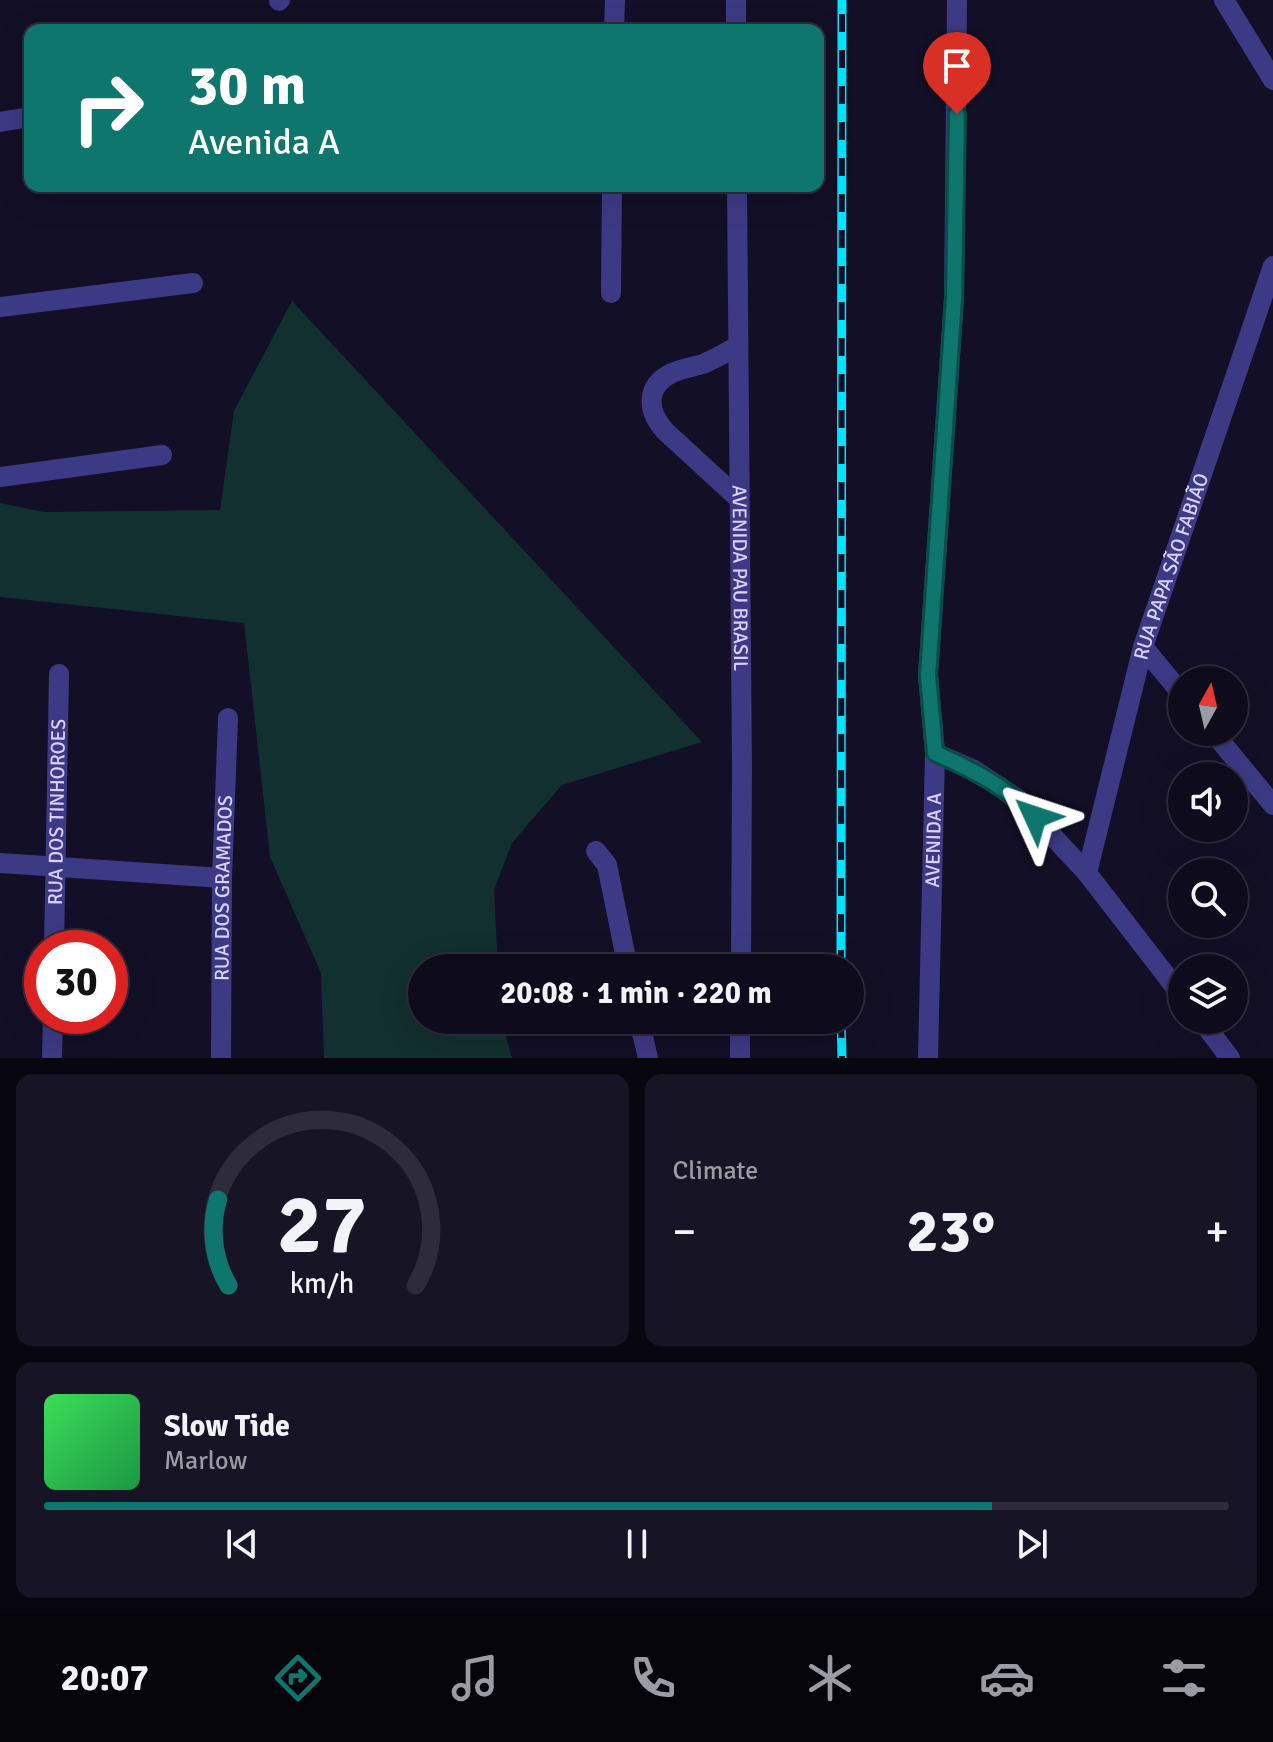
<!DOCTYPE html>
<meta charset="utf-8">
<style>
body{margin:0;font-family:Signika,sans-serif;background:#171425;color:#f1f3f6;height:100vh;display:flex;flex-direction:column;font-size:30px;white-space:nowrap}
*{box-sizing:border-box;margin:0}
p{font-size:26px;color:#9b9ba3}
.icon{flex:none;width:44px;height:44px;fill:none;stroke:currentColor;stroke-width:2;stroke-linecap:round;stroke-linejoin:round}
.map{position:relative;height:1058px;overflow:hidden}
.side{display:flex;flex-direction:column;gap:16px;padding:16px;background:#08060f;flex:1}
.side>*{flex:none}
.hud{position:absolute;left:24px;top:24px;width:800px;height:168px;border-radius:16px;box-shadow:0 8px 32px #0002,0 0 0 2px #2e2b3b;background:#0f766e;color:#fff;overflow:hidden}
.needle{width:52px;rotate:8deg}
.fabs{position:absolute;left:1168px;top:666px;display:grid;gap:16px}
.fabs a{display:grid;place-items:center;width:80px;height:80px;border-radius:50%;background:#0e0b1c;box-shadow:0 8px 32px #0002,0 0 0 2px #2e2b3b;font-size:40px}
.speed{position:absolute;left:24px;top:930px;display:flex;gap:16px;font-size:40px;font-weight:700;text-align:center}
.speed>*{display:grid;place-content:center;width:104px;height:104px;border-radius:50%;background:#0e0b1c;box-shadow:0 8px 32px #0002,0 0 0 2px #2e2b3b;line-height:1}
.speed .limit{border:12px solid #d22;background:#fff;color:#111}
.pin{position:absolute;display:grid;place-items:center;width:68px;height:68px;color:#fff;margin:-82px -34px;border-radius:50% 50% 50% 0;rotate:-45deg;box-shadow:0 0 8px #0007}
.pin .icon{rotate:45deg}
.me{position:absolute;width:88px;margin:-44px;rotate:312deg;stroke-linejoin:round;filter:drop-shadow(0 0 6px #0008)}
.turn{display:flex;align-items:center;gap:28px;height:168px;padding:0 32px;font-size:36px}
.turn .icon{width:104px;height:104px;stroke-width:2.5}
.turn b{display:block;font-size:56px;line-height:68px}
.big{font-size:60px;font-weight:700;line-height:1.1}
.side .card{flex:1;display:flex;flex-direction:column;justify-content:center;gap:12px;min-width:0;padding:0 28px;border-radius:16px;background:#171425}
.side .dial{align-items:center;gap:0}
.dial svg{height:208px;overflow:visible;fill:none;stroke:#2e2b3b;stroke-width:7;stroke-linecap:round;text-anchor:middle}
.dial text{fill:#f1f3f6;stroke:none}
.song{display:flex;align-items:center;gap:24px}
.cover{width:96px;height:96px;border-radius:12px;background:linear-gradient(135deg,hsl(130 70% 55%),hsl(140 70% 35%))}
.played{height:8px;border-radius:4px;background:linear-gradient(90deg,#0f766e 80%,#2e2b3b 80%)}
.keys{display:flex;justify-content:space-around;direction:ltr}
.heat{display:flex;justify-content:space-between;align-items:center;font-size:44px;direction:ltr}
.side .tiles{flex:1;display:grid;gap:16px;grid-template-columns:1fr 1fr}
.card:last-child{grid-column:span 2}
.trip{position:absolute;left:408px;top:954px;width:456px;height:80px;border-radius:40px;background:#0e0b1c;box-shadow:0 8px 32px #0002,0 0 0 2px #2e2b3b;font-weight:700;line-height:80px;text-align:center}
.menu{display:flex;height:128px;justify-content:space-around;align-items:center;background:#06040b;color:#9b9ba3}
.menu .icon{width:56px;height:56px}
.menu .current{color:#0f766e}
.menu b{font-size:36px;color:#f1f3f6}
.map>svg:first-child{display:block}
.green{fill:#12302f}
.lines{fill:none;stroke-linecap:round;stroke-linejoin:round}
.minor{stroke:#3d3a85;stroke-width:20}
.rail-casing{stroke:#00e5ff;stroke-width:9}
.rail{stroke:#130f26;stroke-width:6;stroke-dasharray:18;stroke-linecap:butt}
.route-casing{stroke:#0a4d48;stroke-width:20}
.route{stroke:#0f766e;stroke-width:14}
.labels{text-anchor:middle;stroke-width:8;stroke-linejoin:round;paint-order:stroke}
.street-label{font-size:20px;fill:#d9d4ff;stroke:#130f26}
</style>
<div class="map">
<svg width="1273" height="1058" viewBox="0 0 1273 1058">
<rect width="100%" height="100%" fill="#130f26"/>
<path class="green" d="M292,301L702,742L562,785L512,843L494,890L498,968H422V1020H501L512,1058H324L321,973L270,857L244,623L0,597V503L44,512L220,510L234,411Z"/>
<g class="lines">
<g class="minor">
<path d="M736,0V30"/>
<path d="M1224,0L1273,80"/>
<path d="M279,1L280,0"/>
<path d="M614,30L615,0"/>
<path d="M0,122L30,117"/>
<path id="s1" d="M737,186L742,768L741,968"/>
<path d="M611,293L612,186"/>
<path d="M0,307L193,283"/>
<path d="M738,346C727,352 715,359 703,364C693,367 682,368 672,373C645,386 647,411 665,431L739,499"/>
<path d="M0,477L162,455"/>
<path d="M1143,647L1182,694"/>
<path d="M1213,732L1273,805"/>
<path d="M935,753L974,770L1018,799L1087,873L1182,996"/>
<path d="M596,851L607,865L628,968"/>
<path d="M0,863L222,878"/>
<path id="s2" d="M1087,873L1143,647L1273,266"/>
<path id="s3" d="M54,948L59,674"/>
<path d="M639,1020L648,1058"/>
<path d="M1201,1020L1230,1058"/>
<path d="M52,1058L53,1016"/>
<path id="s4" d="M221,1058L222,878L228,718"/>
<path d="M740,1058V1020"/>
<path id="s5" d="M928,1058L935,753L928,675L954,298L957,0"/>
</g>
<defs>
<path id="rail" d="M841,968L842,0
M841,1020L842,1058"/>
</defs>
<use href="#rail" class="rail-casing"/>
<use href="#rail" class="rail"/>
</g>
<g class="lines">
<defs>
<path id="route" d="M957,114L954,298L928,675L935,753C973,770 1007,787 1035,817"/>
</defs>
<use href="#route" class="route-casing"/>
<use href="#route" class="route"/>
</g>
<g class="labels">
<g class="street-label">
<text dy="7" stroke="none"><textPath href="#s2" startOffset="318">RUA PAPA SÃO FABIÃO</textPath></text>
<text dy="7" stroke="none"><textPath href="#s1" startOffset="392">AVENIDA PAU BRASIL</textPath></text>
<text dy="7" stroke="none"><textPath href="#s3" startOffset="136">RUA DOS TINHOROES</textPath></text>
<text dy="7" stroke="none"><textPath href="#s5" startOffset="218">AVENIDA A</textPath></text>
<text dy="7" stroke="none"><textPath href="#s4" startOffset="170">RUA DOS GRAMADOS</textPath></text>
</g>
</g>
</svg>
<div class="fabs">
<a><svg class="needle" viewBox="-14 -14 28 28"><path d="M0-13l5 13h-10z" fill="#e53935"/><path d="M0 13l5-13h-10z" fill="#9b9ba3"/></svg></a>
<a><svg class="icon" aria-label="sound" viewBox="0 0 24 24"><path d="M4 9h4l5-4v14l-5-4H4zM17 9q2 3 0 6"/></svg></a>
<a><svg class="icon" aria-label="search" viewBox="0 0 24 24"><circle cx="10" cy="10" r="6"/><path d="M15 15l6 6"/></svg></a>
<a><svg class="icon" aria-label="layers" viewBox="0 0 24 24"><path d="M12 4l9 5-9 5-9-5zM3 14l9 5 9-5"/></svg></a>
</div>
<div class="speed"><div class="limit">30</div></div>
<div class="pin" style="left:957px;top:114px;background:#d93025"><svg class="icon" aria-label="arrive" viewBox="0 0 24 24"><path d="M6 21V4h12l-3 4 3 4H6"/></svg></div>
<svg class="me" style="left:1035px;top:817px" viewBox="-20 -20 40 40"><path d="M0-17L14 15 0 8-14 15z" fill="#0f766e" stroke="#fff" stroke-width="4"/></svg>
<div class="trip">20:08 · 1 min · 220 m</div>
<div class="hud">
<div class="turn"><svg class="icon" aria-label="right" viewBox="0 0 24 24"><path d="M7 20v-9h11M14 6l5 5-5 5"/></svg><div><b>30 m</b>Avenida A</div></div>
</div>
</div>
<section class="side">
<div class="tiles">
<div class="card dial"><svg viewBox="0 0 100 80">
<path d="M14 69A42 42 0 1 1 86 69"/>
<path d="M14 69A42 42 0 0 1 10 36" stroke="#0f766e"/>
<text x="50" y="56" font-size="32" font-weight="700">27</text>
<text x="50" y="72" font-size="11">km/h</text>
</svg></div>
<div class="card"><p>Climate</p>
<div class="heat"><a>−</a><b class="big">23°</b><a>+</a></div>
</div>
<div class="card">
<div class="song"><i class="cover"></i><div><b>Slow Tide</b><p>Marlow</p></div></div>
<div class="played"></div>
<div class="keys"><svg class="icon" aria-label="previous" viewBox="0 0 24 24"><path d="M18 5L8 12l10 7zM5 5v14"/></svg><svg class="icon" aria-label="pause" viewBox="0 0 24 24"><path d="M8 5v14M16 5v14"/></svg><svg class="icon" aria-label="next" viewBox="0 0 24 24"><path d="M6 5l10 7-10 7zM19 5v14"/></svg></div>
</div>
</div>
</section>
<nav class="menu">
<b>20:07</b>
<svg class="icon current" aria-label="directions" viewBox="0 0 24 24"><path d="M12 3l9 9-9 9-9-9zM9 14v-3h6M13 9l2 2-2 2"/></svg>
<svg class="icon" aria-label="music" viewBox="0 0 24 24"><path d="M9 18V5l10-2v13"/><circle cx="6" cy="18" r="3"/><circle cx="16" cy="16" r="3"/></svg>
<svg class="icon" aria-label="phone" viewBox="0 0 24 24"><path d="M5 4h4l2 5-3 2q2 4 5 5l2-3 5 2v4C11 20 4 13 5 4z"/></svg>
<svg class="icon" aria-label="climate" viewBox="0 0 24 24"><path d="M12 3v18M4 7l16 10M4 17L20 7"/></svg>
<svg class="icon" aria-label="car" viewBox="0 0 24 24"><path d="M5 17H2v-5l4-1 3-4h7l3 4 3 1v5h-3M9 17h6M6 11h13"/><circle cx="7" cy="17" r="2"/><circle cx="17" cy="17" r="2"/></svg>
<svg class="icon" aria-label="filters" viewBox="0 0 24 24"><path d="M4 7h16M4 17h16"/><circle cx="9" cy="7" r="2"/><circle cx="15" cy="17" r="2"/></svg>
</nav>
